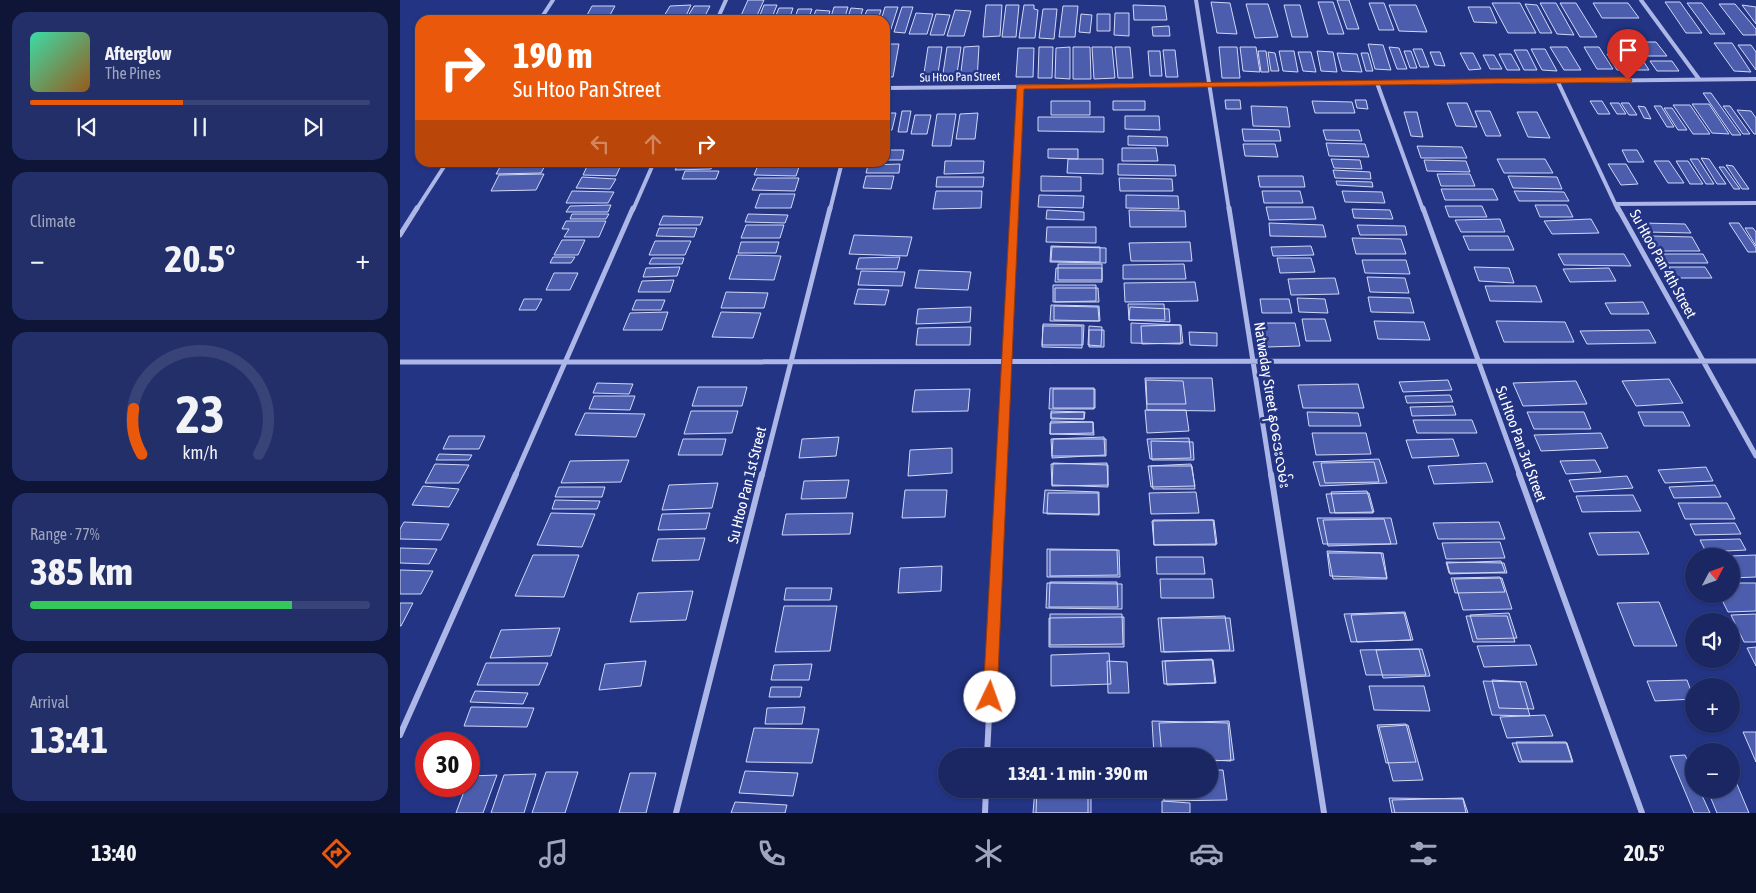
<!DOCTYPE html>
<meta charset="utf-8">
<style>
body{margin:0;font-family:"Asap Condensed","Noto Sans Myanmar",sans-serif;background:#232f69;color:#f1f3f6;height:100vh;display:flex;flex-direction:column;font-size:19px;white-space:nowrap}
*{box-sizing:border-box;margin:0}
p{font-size:16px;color:#9fa5be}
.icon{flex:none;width:28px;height:28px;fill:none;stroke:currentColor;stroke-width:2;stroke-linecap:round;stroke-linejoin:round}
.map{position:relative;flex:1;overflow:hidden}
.side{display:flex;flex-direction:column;gap:12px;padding:12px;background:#0e1536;width:400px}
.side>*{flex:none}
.guide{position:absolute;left:15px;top:15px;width:475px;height:152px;border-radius:15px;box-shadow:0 1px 4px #0004,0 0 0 1px #384478;background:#ea580c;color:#fff;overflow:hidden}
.needle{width:32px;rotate:49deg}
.buttons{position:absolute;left:1285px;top:548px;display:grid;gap:10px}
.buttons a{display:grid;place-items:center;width:55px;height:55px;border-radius:50%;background:#1a2763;box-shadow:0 1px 4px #0004,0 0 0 1px #384478;font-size:25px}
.speed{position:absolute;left:15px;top:732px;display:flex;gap:10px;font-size:25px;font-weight:700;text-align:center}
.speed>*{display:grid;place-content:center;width:65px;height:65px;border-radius:50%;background:#1a2763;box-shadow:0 1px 4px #0004,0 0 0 1px #384478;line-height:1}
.speed .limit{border:8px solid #d22;background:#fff;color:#111}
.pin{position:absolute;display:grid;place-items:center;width:42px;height:42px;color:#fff;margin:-51px -21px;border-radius:50% 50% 50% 0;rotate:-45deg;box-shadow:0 0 5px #0007}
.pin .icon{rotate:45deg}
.me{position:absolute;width:55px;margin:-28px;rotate:3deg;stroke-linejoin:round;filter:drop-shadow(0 0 4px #0008)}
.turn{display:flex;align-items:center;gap:18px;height:105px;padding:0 15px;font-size:22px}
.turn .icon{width:65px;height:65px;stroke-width:2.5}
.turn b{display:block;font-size:35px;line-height:42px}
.lanes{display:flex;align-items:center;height:48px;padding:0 15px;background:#0003;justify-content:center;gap:25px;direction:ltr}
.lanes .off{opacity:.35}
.big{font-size:38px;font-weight:700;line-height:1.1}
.side .widget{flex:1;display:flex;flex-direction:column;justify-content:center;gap:8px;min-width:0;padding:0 18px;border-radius:15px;background:#232f69}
.side .dial{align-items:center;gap:0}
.dial svg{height:130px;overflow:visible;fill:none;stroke:#384478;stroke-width:7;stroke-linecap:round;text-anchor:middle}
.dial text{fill:#f1f3f6;stroke:none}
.song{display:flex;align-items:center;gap:15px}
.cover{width:60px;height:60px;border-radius:8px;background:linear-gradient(135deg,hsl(160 70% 55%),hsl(30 70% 35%))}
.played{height:5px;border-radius:2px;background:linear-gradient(90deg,#ea580c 45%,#384478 45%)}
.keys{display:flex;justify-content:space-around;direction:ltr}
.heat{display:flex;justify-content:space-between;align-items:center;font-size:28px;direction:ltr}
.charge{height:8px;border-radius:4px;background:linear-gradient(90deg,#34c759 77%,#384478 0)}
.trip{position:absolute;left:538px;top:748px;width:280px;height:50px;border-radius:25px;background:#1a2763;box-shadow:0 1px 4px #0004,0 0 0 1px #384478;font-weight:700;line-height:50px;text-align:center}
.tabs{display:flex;height:80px;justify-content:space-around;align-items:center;background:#0a1028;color:#9fa5be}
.tabs .icon{width:35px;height:35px}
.tabs .current{color:#ea580c}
.tabs b{font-size:22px;color:#f1f3f6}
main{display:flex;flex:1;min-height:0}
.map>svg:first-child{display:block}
.building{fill:#4b5dac;stroke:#d0d7f6}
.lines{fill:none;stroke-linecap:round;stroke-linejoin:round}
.minor-far2{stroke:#acb7e8;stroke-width:4}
.minor-far1{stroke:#acb7e8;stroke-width:5}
.minor{stroke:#acb7e8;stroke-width:6}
.route{fill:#ea580c;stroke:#983908}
.labels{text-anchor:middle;stroke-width:5;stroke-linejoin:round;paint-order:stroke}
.far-street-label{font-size:12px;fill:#fff;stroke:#233484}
.street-label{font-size:15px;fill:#fff;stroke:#233484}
</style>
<main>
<section class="side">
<div class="widget">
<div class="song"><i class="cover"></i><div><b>Afterglow</b><p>The Pines</p></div></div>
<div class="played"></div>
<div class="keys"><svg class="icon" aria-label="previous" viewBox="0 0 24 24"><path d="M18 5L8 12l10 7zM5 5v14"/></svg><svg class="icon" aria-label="pause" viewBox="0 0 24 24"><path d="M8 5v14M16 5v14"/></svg><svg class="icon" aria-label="next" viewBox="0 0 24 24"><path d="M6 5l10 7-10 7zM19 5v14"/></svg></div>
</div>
<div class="widget"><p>Climate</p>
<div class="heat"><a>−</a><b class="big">20.5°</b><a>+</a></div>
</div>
<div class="widget dial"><svg viewBox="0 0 100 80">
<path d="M14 69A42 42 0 1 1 86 69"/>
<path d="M14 69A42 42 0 0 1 9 41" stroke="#ea580c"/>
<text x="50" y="56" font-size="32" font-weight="700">23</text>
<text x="50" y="72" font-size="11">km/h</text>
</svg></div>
<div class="widget"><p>Range · 77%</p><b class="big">385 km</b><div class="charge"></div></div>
<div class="widget"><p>Arrival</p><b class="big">13:41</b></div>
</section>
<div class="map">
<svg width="1356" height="813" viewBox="0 0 1356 813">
<rect width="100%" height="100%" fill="#233484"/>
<path class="building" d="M348,0H364L355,20H339Z
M937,0H949L959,29H947Z
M811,2L830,3L837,34L817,33Z
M918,2H933L944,34H928Z
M1265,2H1280L1302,33H1286Z
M969,3H984L994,30H979Z
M1092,3H1120L1136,33H1108Z
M1140,3H1156L1174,35L1157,34Z
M1160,3H1176L1197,37H1180Z
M1193,3H1228L1239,18H1202Z
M1287,3H1302L1325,34H1310Z
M846,4H868L878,37L855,38Z
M1125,4L1137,5L1152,33H1140Z
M1319,4H1335L1356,29V35H1343Z
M291,5L286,16H264L270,6Z
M364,5H377L371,20H358Z
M586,5H602L600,36L583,37Z
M606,5H619L616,37H602Z
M624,5H634V9L638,10L635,38H619Z
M733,5L765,6L767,20H734Z
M884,5H900L908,37H892Z
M989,5H1016L1027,32L999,31Z
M1342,5L1356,7V24Z
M192,6H215L210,15H187Z
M294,6H310L305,16H288Z
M663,6H678L675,37H659Z
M434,7H448L444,20H430Z
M485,7H498L490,32H485V20H481Z
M502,7H513L505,33L494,32Z
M1068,7H1090L1097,23L1074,22Z
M379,8H393L389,20H374Z
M451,8L463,9L459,20H447Z
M398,9H412L408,20H394Z
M643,9H657L654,39L639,38Z
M416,10L430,11L427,20H412Z
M467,10H481L478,20H463Z
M555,10L571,11L564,36H547Z
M516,13L533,14L527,34H509Z
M715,13H729V36L714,35Z
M536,14L550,15L544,35H530Z
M681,14L692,15L690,33L679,32Z
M697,14H710V31H697Z
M769,26L770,36H753L752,27Z
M1235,42H1256L1267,56H1246Z
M1314,43H1332L1351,72L1334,71Z
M489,44H499L493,77H485V65Z
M968,44L983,45L991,70L975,69Z
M1338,45H1351L1356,52V70Z
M579,46L577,80H560L564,47Z
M528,47H542L537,80H523Z
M547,47H561L556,80H542Z
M639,47H653L652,78H638Z
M670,47V79L655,78L656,48Z
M673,47H690L691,79H673Z
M692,47H712L715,78L694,79Z
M715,47H730L733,78H718Z
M819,47H837L840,78H822Z
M840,47H856L860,72L843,71Z
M989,47L999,48L1007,69H997Z
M1150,47H1167L1181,70H1164Z
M1184,47H1199L1213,69H1197Z
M618,48H634L633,77H616Z
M1013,49H1022L1029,67H1020Z
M1131,49H1145L1157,71L1142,70Z
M763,50H775L778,77H766Z
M1114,50H1127L1137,70H1124Z
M748,51H760L762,76H750Z
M858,51H866L869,72H861Z
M879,51H894L898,72L883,71Z
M917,51L933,52L937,72L921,71Z
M1004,51H1011L1017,68H1010Z
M1225,51H1237L1249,70H1237Z
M868,52L875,53L879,71H871Z
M898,52H911L916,72L903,71Z
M1030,52H1040L1045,66L1035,65Z
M937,53L957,54L962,72L942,71Z
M961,53H968L973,71H966Z
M1060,53H1073L1081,69L1069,70Z
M1099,54H1111L1120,70H1107Z
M1207,54H1221L1231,70H1217Z
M1083,55H1094L1102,69H1090Z
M1250,61H1272L1279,71H1257Z
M1303,93H1311L1341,135H1332Z
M825,100H840L841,109H826Z
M955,100H966L968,109L957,108Z
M651,101H690V115H651Z
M713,101H745V110H713Z
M912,101L952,102L955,113H915Z
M1190,101H1202L1210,114H1198Z
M1047,103H1067L1077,127L1056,126Z
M1210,103H1219L1226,114H1217Z
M1221,103H1229L1237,115H1229Z
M1292,104H1309L1329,134L1312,133Z
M1273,105H1290L1310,134H1293Z
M851,106L887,107L890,127L853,126Z
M1238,106L1245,107L1251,119L1244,118Z
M1254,106H1261L1274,127H1267Z
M1323,106H1330L1350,134H1343Z
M1264,108H1272L1287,130H1278Z
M1337,110L1351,111L1356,118V134H1354Z
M502,111H511L507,132H498Z
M1075,111H1090L1101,136H1086Z
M1004,112H1017L1023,137L1011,136Z
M1117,112H1137L1150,138L1128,137Z
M485,113H496L492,130H485Z
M578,113L575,139H556L560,114Z
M537,114H556L551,146H532Z
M515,115H531L527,134H511Z
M725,116H759L760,130L725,129Z
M638,117H704V132L638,131Z
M842,129L879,130L881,141H844Z
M923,130H959L962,141L926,140Z
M728,136L767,137L768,146L728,145Z
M926,143L965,144L969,157L929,156Z
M843,144H875L878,157L845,156Z
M1017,146L1062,147L1067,158H1021Z
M722,148H756L758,161H722Z
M648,149H678V159L648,158Z
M485,150H504L502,160H485Z
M1222,150H1237L1244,162H1228Z
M1301,158L1309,159L1326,184H1317Z
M668,159H703V174L667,173Z
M931,159L960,160L962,169L934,168Z
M1097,159H1145L1153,173H1104Z
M1290,159H1298L1314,184H1306Z
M1024,160L1066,161L1070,172L1027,171Z
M545,161H584L583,173L544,174Z
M1254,161H1269L1284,183H1268Z
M1276,161H1288L1303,184H1290Z
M103,162H147L141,173L96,174Z
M359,163L400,164L396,176L354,175Z
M188,164L221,165L216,176L183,175Z
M313,164L311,169L275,170L278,165Z
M500,164L499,173H466L468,165Z
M718,164L775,165L776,176L718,175Z
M1208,164H1226L1238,184L1221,185Z
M1326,165L1333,166L1349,189H1342Z
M1319,167H1324L1340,189H1334Z
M933,170L970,172L971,179L935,178Z
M285,171H319L316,179H282Z
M144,174L136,190L91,191L99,175Z
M1037,174H1070L1075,186H1041Z
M466,176H494L491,189L463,188Z
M641,176L681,177V191H641Z
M858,176H903L905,187H860Z
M1108,176L1157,177L1162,189L1113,188Z
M182,177L216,179L210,189L176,188Z
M537,177H584L583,187H536Z
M357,178H399L395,191L352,190Z
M719,178L772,179L773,191H720Z
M936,181L972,182L973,187L937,185Z
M1041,189H1093L1098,200H1045Z
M172,191L214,192L208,203H166Z
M536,191H582L581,208L533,209Z
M862,191H900L903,203H864Z
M942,191L982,192L985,203L945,202Z
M1114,191L1164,192L1169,201H1119Z
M360,194H395L391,208H355Z
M639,195L684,196L683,208L638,207Z
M726,195L778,196L779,209L726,208Z
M211,205L208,212H166L170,206Z
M1135,205H1167L1173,217H1140Z
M1045,206H1082L1087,217H1049Z
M866,207H913L916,219L869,220Z
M952,209L990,210L993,219L954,218Z
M647,210L684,212V220L646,219Z
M729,210L785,211L786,227H730Z
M172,214H209L206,219H170Z
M348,214L388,215L385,223L345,222Z
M263,216L303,217L300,225H259Z
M1100,219L1105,232H1061L1055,220Z
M1191,219L1199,233L1152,234L1144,221Z
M166,221H206L199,237H164L169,229H162Z
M869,223L923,225L926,237L870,236Z
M1242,223L1285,224L1291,233L1247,232Z
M1329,223H1339L1356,248V252H1348Z
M346,225H384L380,238H341Z
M957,225L1005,226L1007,235H960Z
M647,227H696V243L646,242Z
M259,228H297L294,237L256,236Z
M1345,228H1353L1356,232V246Z
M454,235L512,237L507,256L449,254Z
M1063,236H1108L1114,250H1069Z
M1252,236L1292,237L1300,251H1260Z
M952,238L1001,239L1006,254H956Z
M162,240H185L178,255H154Z
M255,241H291L285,255H249Z
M341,242H379L376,253H338Z
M790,242L792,261H731L729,243Z
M651,246L706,248V263L650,262Z
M911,246L914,255L873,256L871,247Z
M652,247H700V262L651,261Z
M1158,254H1224L1231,266L1164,265Z
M1262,254H1303L1308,263H1266Z
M337,255L381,256L374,280L329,279Z
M153,257H175L171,263H150Z
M500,257L497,269H456L459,258Z
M252,258H284L282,264H249Z
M877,258H911L915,272L880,273Z
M962,260H1006L1010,274L965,273Z
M658,264H702V280H658Z
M784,264L786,279H723V265Z
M280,267L277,276L243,277L246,268Z
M1074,267L1109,268L1114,283L1079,281Z
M1269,267H1305L1312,278H1275Z
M656,268H702V282H655Z
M1209,268L1216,281L1170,282L1163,269Z
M519,270L571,272L568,290L515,288Z
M461,271L505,272L502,286L458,285Z
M154,273H178L170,290H146Z
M967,277L1005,278L1009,293L970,292Z
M935,278L939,294L891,295L888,279Z
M274,280L270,292H238L242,281Z
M795,282L798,301L725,302L724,283Z
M653,285H696V301L653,302Z
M1085,286H1136L1142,302L1090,301Z
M655,288H698L699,302H655Z
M458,289L489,290L485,305L454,304Z
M326,292L368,293L364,308H321Z
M968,297L1010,298L1014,313L971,312Z
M897,298L925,299L928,313L899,312Z
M124,299H142L136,310H119Z
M860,299H889L892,313H862Z
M236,300H265L261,310H232Z
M1243,302L1249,314H1211L1205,303Z
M728,304H764L765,320H729Z
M651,305L699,306L700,321H650Z
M654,306L698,307L699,321L654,320Z
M571,307L570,322L516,324L518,309Z
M730,307L769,309L770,322L729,320Z
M268,312L262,330H223L230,313Z
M321,312L361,313L353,338L312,337Z
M902,319H925L931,341H906Z
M974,321L1024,322L1030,340L978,339Z
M1096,321L1165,322L1174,342H1104Z
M731,323L780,325L781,344L731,343Z
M863,323H895L900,346L867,347Z
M643,324L684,325L683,345H642Z
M781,325L783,343L742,344L741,326Z
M643,326H682V348L642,347Z
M689,326L702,327L701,346L688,345Z
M571,327L570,345H516L518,328Z
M689,330H704V347H689Z
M1249,330L1256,343L1187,344L1180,331Z
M789,332L817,333V346L790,345Z
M745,378H812L815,411L747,410Z
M1269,379L1283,403L1236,406L1222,381Z
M746,380L783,381L786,404H747Z
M1048,380L1052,390L1003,392L999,382Z
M1176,381L1187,404L1123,406L1113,383Z
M197,383L233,384L229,394L193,393Z
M958,384L964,408H903L898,385Z
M298,387H347L342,406H292Z
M650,388H694V409H649Z
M570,389L568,411L512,412L515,390Z
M653,389H695V408H653Z
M1050,395L1053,402L1007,403L1005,396Z
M194,396H235L230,410L189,409Z
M1053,406L1056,415L1012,416L1010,407Z
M745,410H786L789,431L747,433Z
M291,411H338L332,433L284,434Z
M651,411L685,412L684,419L651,418Z
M684,412V419H651V413Z
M907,412L958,413L961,426H909Z
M1127,412H1184L1191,429H1134Z
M1238,412H1283L1290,426H1244Z
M185,413L245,414L236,437L175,435Z
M1013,420H1072L1077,433H1017Z
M651,421L693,422L694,435L650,434Z
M693,422V433L650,434V423Z
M912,433H966L971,454L916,455Z
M1201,433L1208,448L1141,451L1134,435Z
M49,436H85L79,449H43Z
M439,437L436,456L399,458L402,439Z
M704,437L705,455L652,458L651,439Z
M789,438L791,458L750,459L747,439Z
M283,439H326L322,455H278Z
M653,439H706V456H652Z
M1053,439L1059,456L1012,458L1006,440Z
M751,441L793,442L794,460H752Z
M552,448V473L508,476L510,450Z
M39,454L72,455L69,460H36Z
M979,459L987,483L920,486L913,462Z
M229,460L221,482L161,483L170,461Z
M1195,460L1201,472L1166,474L1160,461Z
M974,462L979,482L925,483L921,463Z
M653,463L708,465V487L652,485Z
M707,463L708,485L652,486L651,464Z
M1086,463L1093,482L1034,484L1028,466Z
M35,464L69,465L59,483H25Z
M791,464L795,486L751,487L748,466Z
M751,466H792L795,489H753Z
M1306,467L1313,481L1265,483L1258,470Z
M1227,476L1233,488L1174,492L1169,480Z
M449,480L446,498L401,499L404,481Z
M318,483L312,508L262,510L269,485Z
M1315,485L1321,497L1274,498L1269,487Z
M23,486L59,489L49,507L12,505Z
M159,487H205L202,497H155Z
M505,490H547L545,517L502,518Z
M645,490L699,492V515L643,513Z
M967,491L973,513H935L931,492Z
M796,492L799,513L751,514L749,493Z
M648,493H698L699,514H647Z
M969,493L974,512L930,513L926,494Z
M1233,495L1241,511L1182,512L1176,496Z
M155,500L200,501L197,509H152Z
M1278,503H1327L1335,519H1285Z
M151,513L195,514L182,547L137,545Z
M310,513L306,529L258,530L262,514Z
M453,513L450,534L382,535L386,514Z
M917,518H991L997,544H923Z
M984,519L991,544L928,546L923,520Z
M753,520H813L816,545H754Z
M814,520L817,544L754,545L752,521Z
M4,522L49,524L41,540L0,539V529Z
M1099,522L1105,539H1038L1033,523Z
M1335,523L1341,534L1295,535L1290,524Z
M1239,532L1249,554L1198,555L1189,533Z
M305,538L299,560L252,561L258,539Z
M1340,539L1346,550L1306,552L1300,540Z
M1100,542L1105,558L1046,559L1042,543Z
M0,548L37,549L29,564L0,563Z
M647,549L719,550L720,577H647Z
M650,550H717L718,575L650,576Z
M927,551L983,553L987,578L930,576Z
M928,553H981L987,579H933Z
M133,555H179L164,597L115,596Z
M1356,555V577L1331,578V556Z
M756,557H803L805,574H757Z
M1101,561L1105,572L1050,574L1047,563Z
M1046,562L1104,563L1107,573H1049Z
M542,566L541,591L498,593L500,568Z
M0,570L33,571L21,594H0Z
M1100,577L1105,592L1055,593L1051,578Z
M1102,578L1112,609L1063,610L1054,579Z
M760,579H812L814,598H761Z
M650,582H717L718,607H649Z
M647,583L722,584V609L646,608Z
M1331,583H1356V611L1328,612L1319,594H1331Z
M386,588H432L430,600H384Z
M293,591L286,620L230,622L238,593Z
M1259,602L1277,646H1234L1217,603Z
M0,603H13L1,626H0Z
M384,606H437L430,651L375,652Z
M1005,612L1013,640L951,642L944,614Z
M1004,613L1011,640L957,642L951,615Z
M1109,613L1117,638L1077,639L1070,615Z
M650,614H722L723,644L650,645Z
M1356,614V642H1344L1331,615Z
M825,616L830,650L764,652L761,618Z
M1066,616H1107L1115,642H1073Z
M724,617V647H649V618Z
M758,618H830L834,651L761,652Z
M160,628L151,656L90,658L101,630Z
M1130,645L1137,665L1084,667L1077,646Z
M1356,647V666L1347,648Z
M1019,649L1026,675H966L960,650Z
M1022,649L1030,676L983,678L976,650Z
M709,653L711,684L651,686V655Z
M812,659L815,683L767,685L765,661Z
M813,660L816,683L764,684L762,661Z
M246,661L241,686L199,690L205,664Z
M707,661L727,662L729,693H708Z
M86,663H148L139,685H77Z
M412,664L409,680H371L374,665Z
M1092,680L1126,682L1134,709L1099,708Z
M1287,680L1294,699L1255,701L1247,681Z
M1083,681L1120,682L1130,716L1092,715Z
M969,686H1024L1030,711L974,710Z
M371,687H402L400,697H369Z
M75,691L128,693L123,704L70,702Z
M71,707L134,708L127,727L64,726Z
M405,707L402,724H365L367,708Z
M1145,715L1153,736L1107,738L1100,717Z
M752,721L828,723L831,761L809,760V756H754Z
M829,721L834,760L809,761V756H762L759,723Z
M1006,724L1016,762L986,763L977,725Z
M1008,725L1023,780L993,781L979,727Z
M354,728L419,729L412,763L346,762Z
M1343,732H1356V762Z
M1116,742H1166L1172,761H1122Z
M1112,743H1167L1173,762H1119Z
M1285,755L1294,776V789H1299L1310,813H1294L1270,756Z
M809,770H823L827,800L764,801L763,789H809Z
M1331,770L1349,813H1317L1307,789H1331Z
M345,771L398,773L393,796L339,793Z
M146,772H178L165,813H132Z
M230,773H256L246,813H219Z
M136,774L124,813H91L104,775Z
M97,775L83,813H56L66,786H69L70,776Z
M635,789H688V813H633Z
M637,789H691V813H636Z
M989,798L1063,799L1066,813H992Z
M1063,798L1068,813H995L992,800Z
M762,801L790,803V813H762Z
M335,802L387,805L385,813H331Z"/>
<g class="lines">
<path class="minor-far2" d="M796,0L829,210
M1241,0L1299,79
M140,20L153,0
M317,20L326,0
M1157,80L1218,210
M977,83L1023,210
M485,88L1356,79
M1215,204L1356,203
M16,210L47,162
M233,210L254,162
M430,210L442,162
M614,210L620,87"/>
<path class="minor-far1" d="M829,208L871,476
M1023,208L1120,476
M1218,208L1356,456
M0,235L17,208
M0,362L1356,361
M115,476L233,208
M362,476L430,208
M601,476L614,208"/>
<path class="minor" d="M871,474L924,813
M1119,474L1242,813
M0,735L116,474
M587,756L601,474
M276,813L362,474
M585,813L586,789"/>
</g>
<path class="route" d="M1228,77L1232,80L1231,82L624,89L597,697L595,702L590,704L585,702L583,697L617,85Z"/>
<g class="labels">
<g class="far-street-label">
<text transform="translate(560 77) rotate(-1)" y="4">Su Htoo Pan Street</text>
</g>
<g class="street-label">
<text transform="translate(1263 264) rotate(61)" y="5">Su Htoo Pan 4th Street</text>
<text transform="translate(872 405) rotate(81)" y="5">Natwaday Street နဝဒေးလမ်း</text>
<text transform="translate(1121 444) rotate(70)" y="5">Su Htoo Pan 3rd Street</text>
<text transform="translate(347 485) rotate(-76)" y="5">Su Htoo Pan 1st Street</text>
</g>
</g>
</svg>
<div class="buttons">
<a><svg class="needle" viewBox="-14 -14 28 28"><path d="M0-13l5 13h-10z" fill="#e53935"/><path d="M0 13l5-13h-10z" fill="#9fa5be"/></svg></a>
<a><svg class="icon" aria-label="sound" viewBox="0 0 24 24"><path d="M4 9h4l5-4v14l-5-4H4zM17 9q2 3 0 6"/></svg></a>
<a>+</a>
<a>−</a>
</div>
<div class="speed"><div class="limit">30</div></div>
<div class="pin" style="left:1228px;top:80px;background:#d93025"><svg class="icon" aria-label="arrive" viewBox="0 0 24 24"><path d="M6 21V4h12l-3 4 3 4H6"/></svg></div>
<svg class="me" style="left:590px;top:697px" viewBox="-20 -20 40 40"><circle r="19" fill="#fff"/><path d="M0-13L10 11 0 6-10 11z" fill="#ea580c"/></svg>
<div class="trip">13:41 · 1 min · 390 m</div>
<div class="guide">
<div class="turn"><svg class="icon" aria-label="right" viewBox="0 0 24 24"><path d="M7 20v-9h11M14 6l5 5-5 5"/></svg><div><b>190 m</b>Su Htoo Pan Street</div></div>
<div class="lanes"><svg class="icon off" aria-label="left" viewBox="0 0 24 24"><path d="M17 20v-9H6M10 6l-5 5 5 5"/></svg><svg class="icon off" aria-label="ahead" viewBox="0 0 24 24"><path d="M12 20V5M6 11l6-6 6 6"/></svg><svg class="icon" aria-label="right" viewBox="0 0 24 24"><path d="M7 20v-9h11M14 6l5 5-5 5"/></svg></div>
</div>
</div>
</main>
<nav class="tabs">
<b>13:40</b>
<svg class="icon current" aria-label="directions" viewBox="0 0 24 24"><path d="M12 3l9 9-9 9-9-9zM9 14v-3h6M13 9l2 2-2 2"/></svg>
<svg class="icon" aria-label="music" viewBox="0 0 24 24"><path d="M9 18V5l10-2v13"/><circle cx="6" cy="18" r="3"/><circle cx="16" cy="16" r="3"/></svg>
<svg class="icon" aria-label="phone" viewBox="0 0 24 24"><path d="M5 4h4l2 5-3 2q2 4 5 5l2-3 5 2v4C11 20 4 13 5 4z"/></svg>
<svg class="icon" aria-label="climate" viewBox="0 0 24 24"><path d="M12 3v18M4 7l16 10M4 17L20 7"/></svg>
<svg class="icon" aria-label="car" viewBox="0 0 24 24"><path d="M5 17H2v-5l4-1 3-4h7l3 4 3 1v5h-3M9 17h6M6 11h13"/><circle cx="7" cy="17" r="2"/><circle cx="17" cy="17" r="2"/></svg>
<svg class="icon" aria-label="filters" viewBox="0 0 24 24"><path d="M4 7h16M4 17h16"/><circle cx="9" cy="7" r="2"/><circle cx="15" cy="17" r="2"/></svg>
<b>20.5°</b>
</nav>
